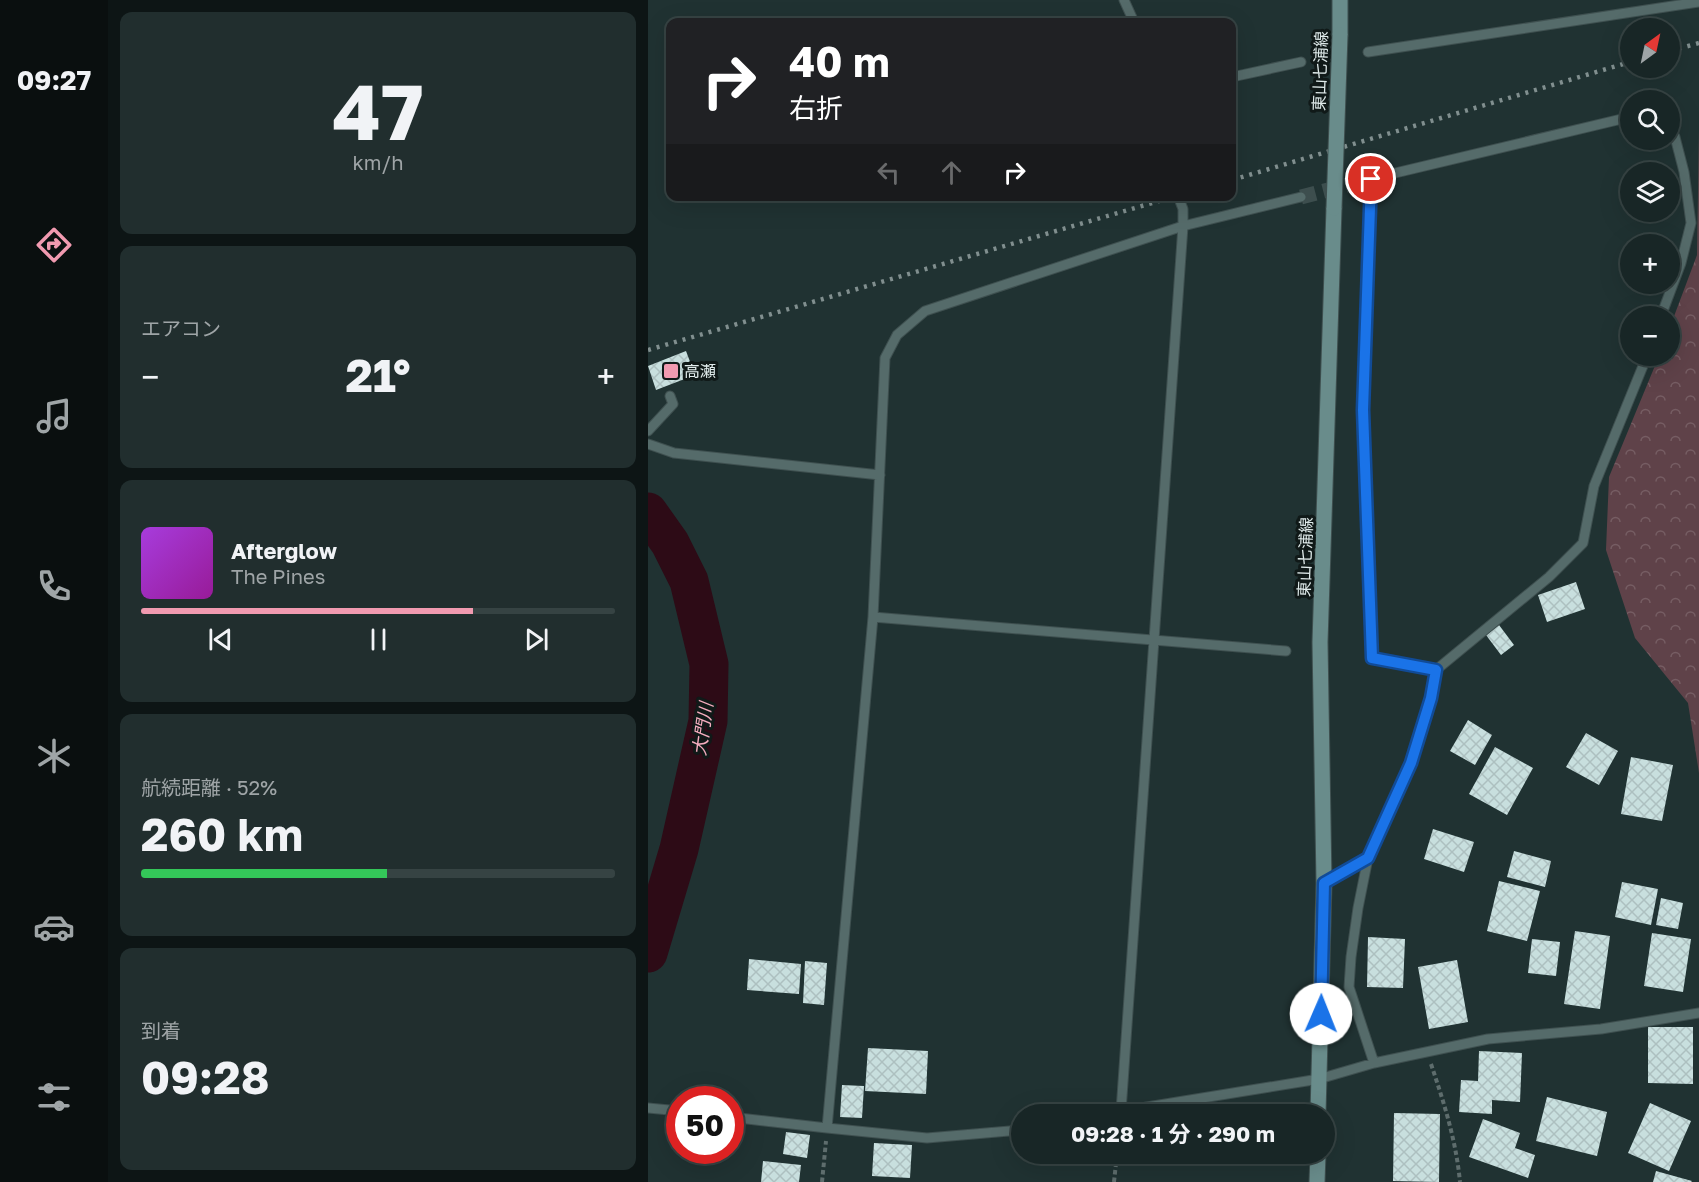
<!DOCTYPE html>
<html lang="ja">
<meta charset="utf-8">
<style>
body{margin:0;font-family:"Golos Text","Noto Sans JP",sans-serif;background:#212e2e;color:#f1f3f6;height:100vh;display:flex;flex-direction:column;font-size:22px;white-space:nowrap}
*{box-sizing:border-box;margin:0}
p{font-size:20px;color:#9fa5a7}
.icon{flex:none;width:33px;height:33px;fill:none;stroke:currentColor;stroke-width:2;stroke-linecap:round;stroke-linejoin:round}
.map{position:relative;flex:1;overflow:hidden}
.details{display:flex;flex-direction:column;gap:12px;padding:12px;background:#0d1515;width:540px}
.details>*{flex:none}
.hud{position:absolute;left:18px;top:18px;width:570px;height:183px;border-radius:12px;box-shadow:0 6px 24px #0002,0 0 0 2px #364343;background:#202124;color:#fff;overflow:hidden}
.needle{width:39px;rotate:33deg}
.tools{position:absolute;left:972px;top:18px;display:grid;gap:12px}
.tools a{display:grid;place-items:center;width:60px;height:60px;border-radius:50%;background:#182626;box-shadow:0 6px 24px #0002,0 0 0 2px #364343;font-size:30px}
.speed{position:absolute;left:18px;top:1086px;display:flex;gap:12px;font-size:30px;font-weight:700;text-align:center}
.speed>*{display:grid;place-content:center;width:78px;height:78px;border-radius:50%;background:#182626;box-shadow:0 6px 24px #0002,0 0 0 2px #364343;line-height:1}
.speed .limit{border:9px solid #d22;background:#fff;color:#111}
.pin{position:absolute;display:grid;place-items:center;width:51px;height:51px;color:#fff;margin:-26px;border:3px solid #fff;border-radius:50%;box-shadow:0 2px 6px #0007}
.me{position:absolute;width:66px;margin:-33px;rotate:1deg;stroke-linejoin:round;filter:drop-shadow(0 0 4px #0008)}
.turn{display:flex;align-items:center;gap:21px;height:126px;padding:0 24px;font-size:27px}
.turn .icon{width:78px;height:78px;stroke-width:2.5}
.turn b{display:block;font-size:42px;line-height:51px}
.lanes{display:flex;align-items:center;height:57px;padding:0 24px;background:#0003;justify-content:center;gap:30px;direction:ltr}
.lanes .off{opacity:.35}
.big{font-size:45px;font-weight:700;line-height:1.1}
.details .card{flex:1;display:flex;flex-direction:column;justify-content:center;gap:9px;min-width:0;padding:0 21px;border-radius:12px;background:#212e2e}
.details .dial{align-items:center;gap:0}
.dial b{font-size:78px;line-height:1}
.song{display:flex;align-items:center;gap:18px}
.cover{width:72px;height:72px;border-radius:9px;background:linear-gradient(135deg,hsl(280 70% 55%),hsl(300 70% 35%))}
.played{height:6px;border-radius:3px;background:linear-gradient(90deg,#f19ab0 70%,#364343 70%)}
.keys{display:flex;justify-content:space-around;direction:ltr}
.heat{display:flex;justify-content:space-between;align-items:center;font-size:33px;direction:ltr}
.charge{height:9px;border-radius:4px;background:linear-gradient(90deg,#34c759 52%,#364343 0)}
.trip{position:absolute;left:363px;top:1104px;width:324px;height:60px;border-radius:30px;background:#182626;box-shadow:0 6px 24px #0002,0 0 0 2px #364343;font-weight:700;line-height:60px;text-align:center}
main{display:flex;flex:1;min-height:0}
.menu{display:flex;flex-direction:column;width:108px;justify-content:space-around;align-items:center;background:#0a0f0f;color:#9fa5a7}
.menu .icon{width:42px;height:42px}
.menu .selected{color:#f19ab0}
.menu b{font-size:27px;color:#f1f3f6}
.map>svg:first-child{display:block}
.forest{fill:url(#forest-crowns)}
.lines{fill:none;stroke-linecap:round;stroke-linejoin:round}
.river{stroke:#2d0b16;stroke-width:39}
.building{fill:url(#building-cross-hatch)}
.minor-tunnel{stroke:#3d4e4e;stroke-width:15;stroke-dasharray:15 8;stroke-linecap:butt}
.service-casing{stroke:#3f5050;stroke-width:11}
.secondary-casing{stroke:#3f5050;stroke-width:17}
.path{stroke:#5e6d6d;stroke-width:4;stroke-dasharray:4.5 3;stroke-linecap:butt}
.service{stroke:#556b6a;stroke-width:9}
.secondary{stroke:#698c8b;stroke-width:15}
.rail{stroke:#818f8f;stroke-width:4.5;stroke-dasharray:3 6;stroke-linecap:butt}
.secondary-bridge-casing{stroke:#3f5050;stroke-width:17;stroke-linecap:butt}
.secondary-bridge{stroke:#698c8b;stroke-width:15}
.route-casing{stroke:#114b97;stroke-width:15}
.route{stroke:#1a73e8;stroke-width:10}
.poi-dot{fill:#f19ab0;stroke:#101918;stroke-width:2}
.labels{text-anchor:middle;stroke-width:6;stroke-linejoin:round;paint-order:stroke}
.street-label{font-size:16px;fill:#e0ebeb;stroke:#101918}
.poi-label{font-size:16px;fill:#e0ebeb;stroke:#101918;text-anchor:start}
.water-label{font-size:18px;font-style:italic;fill:#f4acbe;stroke:#101918}
</style>
<main>
<nav class="menu">
<b>09:27</b>
<svg class="icon selected" aria-label="directions" viewBox="0 0 24 24"><path d="M12 3l9 9-9 9-9-9zM9 14v-3h6M13 9l2 2-2 2"/></svg>
<svg class="icon" aria-label="music" viewBox="0 0 24 24"><path d="M9 18V5l10-2v13"/><circle cx="6" cy="18" r="3"/><circle cx="16" cy="16" r="3"/></svg>
<svg class="icon" aria-label="phone" viewBox="0 0 24 24"><path d="M5 4h4l2 5-3 2q2 4 5 5l2-3 5 2v4C11 20 4 13 5 4z"/></svg>
<svg class="icon" aria-label="climate" viewBox="0 0 24 24"><path d="M12 3v18M4 7l16 10M4 17L20 7"/></svg>
<svg class="icon" aria-label="car" viewBox="0 0 24 24"><path d="M5 17H2v-5l4-1 3-4h7l3 4 3 1v5h-3M9 17h6M6 11h13"/><circle cx="7" cy="17" r="2"/><circle cx="17" cy="17" r="2"/></svg>
<svg class="icon" aria-label="filters" viewBox="0 0 24 24"><path d="M4 7h16M4 17h16"/><circle cx="9" cy="7" r="2"/><circle cx="15" cy="17" r="2"/></svg>
</nav>
<section class="details">
<div class="card dial"><b>47</b><p>km/h</p></div>
<div class="card"><p>エアコン</p>
<div class="heat"><a>−</a><b class="big">21°</b><a>+</a></div>
</div>
<div class="card">
<div class="song"><i class="cover"></i><div><b>Afterglow</b><p>The Pines</p></div></div>
<div class="played"></div>
<div class="keys"><svg class="icon" aria-label="previous" viewBox="0 0 24 24"><path d="M18 5L8 12l10 7zM5 5v14"/></svg><svg class="icon" aria-label="pause" viewBox="0 0 24 24"><path d="M8 5v14M16 5v14"/></svg><svg class="icon" aria-label="next" viewBox="0 0 24 24"><path d="M6 5l10 7-10 7zM19 5v14"/></svg></div>
</div>
<div class="card"><p>航続距離 · 52%</p><b class="big">260 km</b><div class="charge"></div></div>
<div class="card"><p>到着</p><b class="big">09:28</b></div>
</section>
<div class="map">
<svg width="1051" height="1182" viewBox="0 0 1051 1182">
<defs>
<pattern id="forest-crowns" width="20" height="18" patternUnits="userSpaceOnUse" patternTransform="scale(1.5)"><rect width="20" height="18" fill="#5f4249"/><path d="M2 6a3 3 0 1 1 6 0M12 15a3 3 0 1 1 6 0" fill="none" stroke="#765d63"/></pattern>
<pattern id="building-cross-hatch" width="8" height="8" patternUnits="userSpaceOnUse" patternTransform="scale(1.5)"><rect width="8" height="8" fill="#c8dfde"/><path d="M0 0l8 8M0 8l8-8" fill="none" stroke="#adc0c0"/></pattern>
</defs>
<rect width="100%" height="100%" fill="#203232"/>
<path class="forest" d="M1051,129V773L1040,703L987,638L958,550L961,477L1011,356H1022V327L1049,255Z"/>
<g class="lines">
<path class="river" d="M0,512L22,543L41,581L61,664L60,721L31,849L0,953"/>
</g>
<path class="building" d="M38,351L47,375L8,390L0,366Z
M928,582L937,609L899,622L890,595Z
M851,625L866,645L853,655L838,635Z
M820,720L844,735L827,765L802,751Z
M938,733L970,751L951,785L918,767Z
M847,747L885,768L859,815L821,794Z
M983,757L1025,765L1014,821L973,814Z
M785,829L826,842L816,872L776,859Z
M866,851L903,861L897,887L859,877Z
M851,881L892,891L879,941L839,931Z
M974,882L1010,889L1003,925L967,917Z
M1013,898L1035,903L1030,929L1008,925Z
M927,931L962,936L952,1009L916,1004Z
M1004,933L1043,939L1035,992L996,986Z
M720,937L757,939L755,988L719,987Z
M884,939L912,942L908,976L880,973Z
M101,959L153,964L151,994L99,990Z
M809,960L820,1022L781,1029L770,967Z
M157,961L179,963L176,1005L155,1003Z
M1000,1027H1045V1084L1000,1083Z
M220,1048L280,1051L278,1094L217,1091Z
M831,1051L874,1053L872,1102L844,1100V1114L811,1112L813,1080L830,1081Z
M194,1085L216,1086L214,1118L192,1117Z
M899,1097L959,1112L949,1156L888,1141Z
M1002,1103L1043,1121L1021,1171L980,1153Z
M746,1113L792,1114L791,1182L745,1181Z
M835,1119L872,1133L867,1148L887,1155L880,1178L821,1157Z
M138,1132L162,1135L159,1158L135,1154Z
M226,1143L264,1145L262,1178L224,1176Z
M115,1161L153,1165L151,1182H113Z
M1008,1171L1044,1181L1043,1182H1005Z"/>
<g class="lines">
<path class="minor-tunnel" d="M653,197L722,179"/>
<defs>
<path id="service" d="M476,0L486,22
M720,52L1051,2
M584,77L653,62
M1013,316L1033,263L1043,223L1036,172L1027,137L1022,129
M0,431L25,404L22,396
M0,444L26,453L232,475
M225,617L638,651
M788,670L724,658L715,410L722,179L982,117
M676,883L720,858
M726,1063L701,987L703,957L710,908L720,858L763,763L783,698L788,670L901,577L935,543L946,486L999,356
M0,1108L32,1111
M473,1111L535,226V209L530,196
M456,1114L671,1079L726,1063L840,1039L953,1029L1051,1013
M82,1117L179,1128
M374,1130L279,1138L179,1128L225,617L237,358L249,335L277,311L535,226L653,197"/>
<path id="secondary" d="M692,35V0
M670,1114L676,883L672,642L686,208
M669,1182L670,1154"/>
</defs>
<use href="#service" class="service-casing"/>
<use href="#secondary" class="secondary-casing"/>
<path class="path" d="M783,1064C796,1103 808,1140 812,1182
M174,1182L178,1141
M466,1182L469,1154"/>
<use href="#service" class="service"/>
<use href="#secondary" class="secondary"/>
<path class="rail" d="M1022,51L1051,43
M584,180L982,62
M0,350L528,196"/>
<defs>
<path id="secondary-bridge" d="M686,208L692,35"/>
</defs>
<use href="#secondary-bridge" class="secondary-bridge-casing"/>
<use href="#secondary-bridge" class="secondary-bridge"/>
</g>
<g class="lines">
<defs>
<path id="route" d="M673,1014L676,883L720,858L763,763L783,698L788,670L724,658L715,410L723,179"/>
</defs>
<use href="#route" class="route-casing"/>
<use href="#route" class="route"/>
</g>
<rect class="poi-dot" x="15" y="363" width="16" height="16" rx="3"/>
<g class="labels">
<g class="street-label">
<text transform="translate(672 71) rotate(-88)" y="6">東山七浦線</text>
<text transform="translate(657 557) rotate(-88)" y="6">東山七浦線</text>
</g>
<g class="poi-label">
<text x="36" y="377">高瀬</text>
</g>
<g class="water-label">
<text transform="translate(55 729) rotate(-82)" y="6">大門川</text>
</g>
</g>
</svg>
<div class="tools">
<a><svg class="needle" viewBox="-14 -14 28 28"><path d="M0-13l5 13h-10z" fill="#e53935"/><path d="M0 13l5-13h-10z" fill="#9fa5a7"/></svg></a>
<a><svg class="icon" aria-label="search" viewBox="0 0 24 24"><circle cx="10" cy="10" r="6"/><path d="M15 15l6 6"/></svg></a>
<a><svg class="icon" aria-label="layers" viewBox="0 0 24 24"><path d="M12 4l9 5-9 5-9-5zM3 14l9 5 9-5"/></svg></a>
<a>+</a>
<a>−</a>
</div>
<div class="speed"><div class="limit">50</div></div>
<div class="pin" style="left:723px;top:179px;background:#d93025"><svg class="icon" aria-label="arrive" viewBox="0 0 24 24"><path d="M6 21V4h12l-3 4 3 4H6"/></svg></div>
<svg class="me" style="left:673px;top:1014px" viewBox="-20 -20 40 40"><circle r="19" fill="#fff"/><path d="M0-13L10 11 0 6-10 11z" fill="#1a73e8"/></svg>
<div class="trip">09:28 · 1 分 · 290 m</div>
<div class="hud">
<div class="turn"><svg class="icon" aria-label="right" viewBox="0 0 24 24"><path d="M7 20v-9h11M14 6l5 5-5 5"/></svg><div><b>40 m</b>右折</div></div>
<div class="lanes"><svg class="icon off" aria-label="left" viewBox="0 0 24 24"><path d="M17 20v-9H6M10 6l-5 5 5 5"/></svg><svg class="icon off" aria-label="ahead" viewBox="0 0 24 24"><path d="M12 20V5M6 11l6-6 6 6"/></svg><svg class="icon" aria-label="right" viewBox="0 0 24 24"><path d="M7 20v-9h11M14 6l5 5-5 5"/></svg></div>
</div>
</div>
</main>
